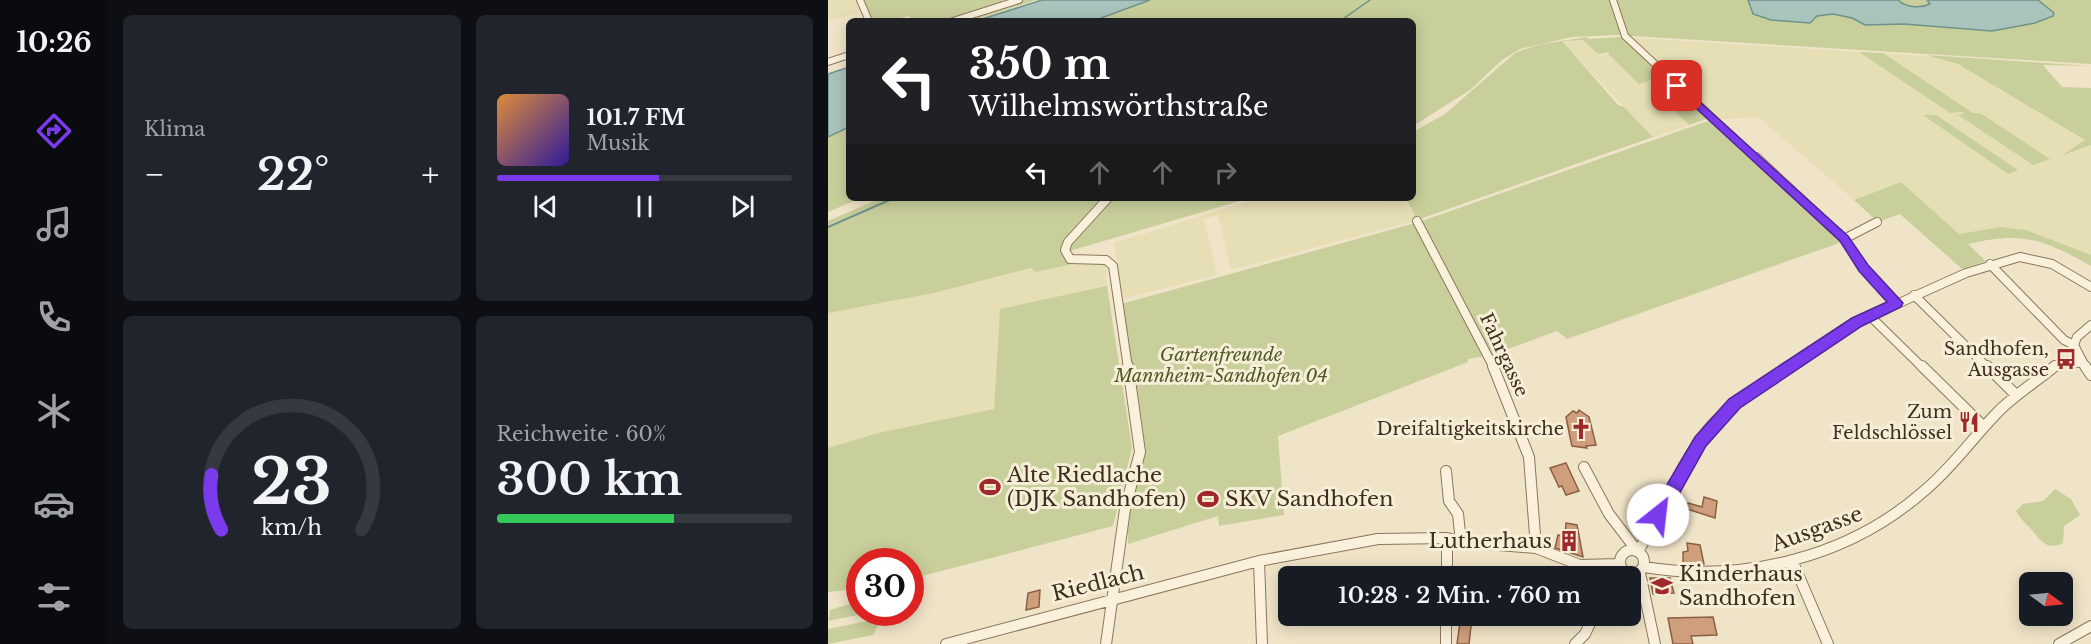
<!DOCTYPE html>
<html lang="de">
<meta charset="utf-8">
<style>
body{margin:0;font-family:"Libre Baskerville",serif;background:#20242c;color:#f1f3f6;height:100vh;display:flex;flex-direction:column;font-size:22px;white-space:nowrap}
*{box-sizing:border-box;margin:0}
p{font-size:20px;color:#9ea1a6}
.icon{flex:none;width:33px;height:33px;fill:none;stroke:currentColor;stroke-width:2;stroke-linecap:round;stroke-linejoin:round}
.map{position:relative;flex:1;overflow:hidden}
.panel{display:flex;flex-direction:column;gap:15px;padding:15px;background:#0d0f14;width:720px}
.panel>*{flex:none}
.guide{position:absolute;left:18px;top:18px;width:570px;height:183px;border-radius:9px;box-shadow:0 3px 15px #0003;background:#202124;color:#fff;overflow:hidden}
.needle{width:39px;rotate:105deg}
.controls{position:absolute;left:1191px;top:572px;display:grid;gap:12px}
.controls a{display:grid;place-items:center;width:54px;height:54px;border-radius:9px;background:#171b24;box-shadow:0 3px 15px #0003;font-size:30px}
.speed{position:absolute;left:18px;top:548px;display:flex;gap:12px;font-size:30px;font-weight:700;text-align:center}
.speed>*{display:grid;place-content:center;width:78px;height:78px;border-radius:50%;background:#171b24;box-shadow:0 3px 15px #0003;line-height:1}
.speed .limit{border:9px solid #d22;background:#fff;color:#111}
.pin{position:absolute;display:grid;place-items:center;width:51px;height:51px;color:#fff;margin:-26px;border-radius:12px;box-shadow:0 3px 9px #0006}
.me{position:absolute;width:66px;margin:-33px;rotate:29deg;stroke-linejoin:round;filter:drop-shadow(0 0 4px #0008)}
.turn{display:flex;align-items:center;gap:21px;height:126px;padding:0 24px;font-size:27px}
.turn .icon{width:78px;height:78px;stroke-width:2.5}
.turn b{display:block;font-size:42px;line-height:51px}
.lanes{display:flex;align-items:center;height:57px;padding:0 24px;background:#0003;justify-content:center;gap:30px;direction:ltr}
.lanes .off{opacity:.35}
.big{font-size:45px;font-weight:600;line-height:1.1}
.panel .card{flex:1;display:flex;flex-direction:column;justify-content:center;gap:9px;min-width:0;padding:0 21px;border-radius:9px;background:#20242c}
.panel .dial{align-items:center;gap:0}
.dial svg{height:156px;overflow:visible;fill:none;stroke:#363941;stroke-width:7;stroke-linecap:round;text-anchor:middle}
.dial text{fill:#f1f3f6;stroke:none}
.song{display:flex;align-items:center;gap:18px}
.cover{width:72px;height:72px;border-radius:9px;background:linear-gradient(135deg,hsl(30 70% 55%),hsl(250 70% 35%))}
.played{height:6px;border-radius:3px;background:linear-gradient(90deg,#7c3aed 55%,#363941 55%)}
.keys{display:flex;justify-content:space-around;direction:ltr}
.heat{display:flex;justify-content:space-between;align-items:center;font-size:33px;direction:ltr}
.charge{height:9px;border-radius:4px;background:linear-gradient(90deg,#34c759 60%,#363941 0)}
.panel .tiles{flex:1;display:grid;gap:15px;grid-template-columns:repeat(2,1fr)}
.trip{position:absolute;left:450px;top:566px;width:363px;height:60px;border-radius:9px;background:#171b24;box-shadow:0 3px 15px #0003;font-weight:600;line-height:60px;text-align:center}
main{display:flex;flex:1;min-height:0}
.dock{display:flex;flex-direction:column;width:108px;justify-content:space-around;align-items:center;background:#090b0e;color:#9ea1a6}
.dock .icon{width:42px;height:42px}
.dock .on{color:#7c3aed}
.dock b{font-size:27px;color:#f1f3f6}
.map>svg:first-child{display:block}
.farmland{fill:#e6deb5}
.green{fill:#c9cf9b}
.water{fill:#a9c4bc;stroke:#6f938a;stroke-width:1.5}
.lines{fill:none;stroke-linecap:round;stroke-linejoin:round}
.stream-far1{stroke:#6f938a;stroke-width:1.5}
.stream{stroke:#6f938a;stroke-width:2}
.building{fill:#cf9f7d;stroke:#8d5f41;stroke-width:1.5}
.minor-far2-casing{stroke:#8d765c;stroke-width:8}
.minor-far1-casing{stroke:#8d765c;stroke-width:10}
.minor-casing{stroke:#8d765c;stroke-width:12}
.minor-far2{stroke:#faf1dc;stroke-width:6}
.minor-far1{stroke:#faf1dc;stroke-width:8}
.minor{stroke:#faf1dc;stroke-width:10}
.route{fill:#7c3aed;stroke:#51269a;stroke-width:1.5}
.labels{text-anchor:middle;stroke-width:6;stroke-linejoin:round;paint-order:stroke}
.poi-label{font-size:18px;fill:#3d2e20;stroke:#f7eed8;text-anchor:end}
.park-label{font-size:18px;font-style:italic;fill:#4d5a26;stroke:#f7eed8}
.street-label{font-size:18px;fill:#3d2e20;stroke:#f7eed8}
.near-poi-label{font-size:21px;fill:#3d2e20;stroke:#f7eed8;text-anchor:start}
.near-street-label{font-size:21px;fill:#3d2e20;stroke:#f7eed8}
</style>
<main>
<nav class="dock">
<b>10:26</b>
<svg class="icon on" aria-label="directions" viewBox="0 0 24 24"><path d="M12 3l9 9-9 9-9-9zM9 14v-3h6M13 9l2 2-2 2"/></svg>
<svg class="icon" aria-label="music" viewBox="0 0 24 24"><path d="M9 18V5l10-2v13"/><circle cx="6" cy="18" r="3"/><circle cx="16" cy="16" r="3"/></svg>
<svg class="icon" aria-label="phone" viewBox="0 0 24 24"><path d="M5 4h4l2 5-3 2q2 4 5 5l2-3 5 2v4C11 20 4 13 5 4z"/></svg>
<svg class="icon" aria-label="climate" viewBox="0 0 24 24"><path d="M12 3v18M4 7l16 10M4 17L20 7"/></svg>
<svg class="icon" aria-label="car" viewBox="0 0 24 24"><path d="M5 17H2v-5l4-1 3-4h7l3 4 3 1v5h-3M9 17h6M6 11h13"/><circle cx="7" cy="17" r="2"/><circle cx="17" cy="17" r="2"/></svg>
<svg class="icon" aria-label="filters" viewBox="0 0 24 24"><path d="M4 7h16M4 17h16"/><circle cx="9" cy="7" r="2"/><circle cx="15" cy="17" r="2"/></svg>
</nav>
<section class="panel">
<div class="tiles">
<div class="card"><p>Klima</p>
<div class="heat"><a>−</a><b class="big">22°</b><a>+</a></div>
</div>
<div class="card">
<div class="song"><i class="cover"></i><div><b>101.7 FM</b><p>Musik</p></div></div>
<div class="played"></div>
<div class="keys"><svg class="icon" aria-label="previous" viewBox="0 0 24 24"><path d="M18 5L8 12l10 7zM5 5v14"/></svg><svg class="icon" aria-label="pause" viewBox="0 0 24 24"><path d="M8 5v14M16 5v14"/></svg><svg class="icon" aria-label="next" viewBox="0 0 24 24"><path d="M6 5l10 7-10 7zM19 5v14"/></svg></div>
</div>
<div class="card dial"><svg viewBox="0 0 100 80">
<path d="M14 69A42 42 0 1 1 86 69"/>
<path d="M14 69A42 42 0 0 1 9 41" stroke="#7c3aed"/>
<text x="50" y="56" font-size="32" font-weight="700">23</text>
<text x="50" y="72" font-size="11">km/h</text>
</svg></div>
<div class="card"><p>Reichweite · 60%</p><b class="big">300 km</b><div class="charge"></div></div>
</div>
</section>
<div class="map">
<svg width="1263" height="644" viewBox="0 0 1263 644">
<rect width="100%" height="100%" fill="#f0e4c8"/>
<path class="farmland" d="M0,0H29L35,12L0,21Z
M794,37L1031,52L1122,113L1135,112L1221,160L1152,113H1145L1055,53L1108,57L1130,64L1257,140L1234,156L1263,145V255L1198,230L1172,227L1131,234L1073,182L1026,200L930,117L883,120Z
M755,40L772,56L780,54L802,76L823,80L829,86L825,90L861,125L825,137L733,41Z
M431,198H578L589,220L403,270L390,215L376,219L389,275L293,299L286,243Z
M277,263L279,286L172,310L166,409L50,433L0,448V313L106,293L203,268L207,272L245,264Z"/>
<path class="green" d="M35,0H174L176,3L186,0H208L143,21H85L81,16L60,21H44Z
M322,0H1263V64L788,35L744,37L692,49L674,60L642,90L585,126V21H265Z
M759,37L761,39L794,37L881,118L861,125L825,90L828,86L823,80L811,84L780,54L782,52L770,54L755,40L734,41L790,105L796,107L825,137L589,220L578,198H585V132L617,114L687,53C709,43 735,41 759,37Z
M1031,52L1055,53L1145,113H1152L1222,159L1205,165L1130,115L1136,114L1135,112L1122,113Z
M1098,55L1263,66L1215,65L1234,87L1263,88V145L1233,156L1257,140L1130,64Z
M1095,115H1108L1190,170L1180,174Z
M883,120L1014,242L739,339L729,331L664,355L640,359V362L450,436L456,515L391,526L390,516L300,544V516L315,453L293,304L591,222Z
M21,127V198H33L0,212V137Z
M1073,182L1131,234L1172,227L1198,230L1263,255V266C1214,239 1195,231 1140,244L1158,261L1134,269L1072,214L1050,222L1026,200Z
M53,198H422L235,253L238,260L245,264L207,272L203,268L106,293L0,313V221Z
M279,286L304,448L285,526L83,579L82,561H32L31,589L0,592V448L50,433L166,409L172,309Z
M1227,489L1243,499L1252,515L1236,526L1235,543C1216,552 1212,538 1200,526C1195,521 1192,518 1188,511L1195,504L1215,501Z
M31,601L32,612H45L0,621L2,610Z
M54,618L45,635L0,644V629Z"/>
<path class="water" d="M214,0H322L265,21H148Z
M920,0H1070C1077,7 1092,9 1102,4L1099,0H1210L1226,13L1225,16L1207,23L1164,31L1076,24L1037,25L1024,18L1005,14L989,16L982,23L943,20L925,14Z
M21,67V127L0,137V74Z"/>
<g class="lines">
<path class="stream-far1" d="M512,21L542,0"/>
<path class="stream" d="M0,227L66,198"/>
</g>
<path class="building" d="M751,410L761,417L768,445L758,446L759,448L744,446L743,442L738,417L745,411L749,413Z
M738,463L751,491L738,495L734,486L731,487L722,468Z
M876,497L889,501L887,518L859,509L860,503L874,507Z
M738,523L749,525L755,557L727,548L730,535L737,537Z
M859,543L872,545L876,564H855V552L860,551Z
M822,578H842L846,593L825,594Z
M212,590L211,607L198,610L200,593Z
M633,615L644,617L641,644H629Z
M885,617L889,635L863,636L865,644H845L840,618Z"/>
<g class="lines">
<defs>
<path id="minor-far2" d="M32,0L41,21
M785,0L797,36L929,159
M125,21L191,0
M0,62L21,55"/>
<path id="minor-far1" d="M928,157L1016,239L1036,268L1068,303
M280,198L240,242L237,250L242,259L278,260L285,266L300,368
M589,221L666,368
M1016,239L1049,222
M1162,264L1236,340L1246,345
M1086,295L1160,368
M1042,316L1095,368
M1246,345L1258,368
M1246,345L1249,337L1263,325
M958,368L1029,322L1138,273L1192,257L1224,264L1263,287
M1225,368L1236,362L1254,363"/>
<path id="minor" d="M665,366L701,457L708,548
M1094,366L1155,426
M1159,366L1188,395
M1257,366L1263,375
M756,467L781,514L810,552C831,515 859,451 887,422C909,400 935,383 961,366
M618,471L621,501L630,514L633,542
M619,538V576
M792 562a12 12 0 1 1 24 0a12 12 0 1 1-24 0Z
M964,560L1000,644
M431,561L434,644
M816,567C915,583 1020,558 1096,491C1123,469 1143,440 1167,415C1185,395 1207,383 1227,366
M812,573L827,644
M618,615V644
M118,644L431,561L550,539L619,538L633,542L708,548L752,565L792,564
M278,644L297,509L312,452L300,366
M747,644L757,634L766,615
M1231,644L1263,626"/>
</defs>
<use href="#minor-far2" class="minor-far2-casing"/>
<use href="#minor-far1" class="minor-far1-casing"/>
<use href="#minor" class="minor-casing"/>
<use href="#minor-far2" class="minor-far2"/>
<use href="#minor-far1" class="minor-far1"/>
<use href="#minor" class="minor"/>
</g>
<path class="route" d="M846,84H852L1020,236L1040,265L1075,303L1073,307L1034,326L912,408L878,446L836,521L830,523L824,521L822,515L824,510L867,437L901,399L1024,318L1059,302L1031,271L1012,241L846,88Z"/>
<defs>
<symbol id="bus-bare" viewBox="-9 -9 18 18"><path d="M-5-6H5V4H4V6H2V4H-2V6H-4V4H-5ZM-3.5-4V0h7V-4ZM-3.5 1.2v1.5H-2V1.2ZM2 1.2v1.5H3.5V1.2Z" fill="#9e2a2b" stroke="#f7eed8" stroke-width="2.5" paint-order="stroke"/></symbol>
<symbol id="restaurant-bare" viewBox="-9 -9 18 18"><path d="M-5-6h1v4h1v-4h1v4h1v-4h1v5L-1.5 .5V6h-2V.5L-5-1ZM5-6V6H3V1.5H1.5Q1.5-4 5-6Z" fill="#9e2a2b" stroke="#f7eed8" stroke-width="2.5" paint-order="stroke"/></symbol>
<symbol id="church-bare" viewBox="-9 -9 18 18"><path d="M-1.2-6h2.4v3.5h3.3v2.4h-3.3V6h-2.4V-.1h-3.3v-2.4h3.3Z" fill="#9e2a2b" stroke="#f7eed8" stroke-width="2.5" paint-order="stroke"/></symbol>
<symbol id="stadium-bare" viewBox="-9 -9 18 18"><path d="M0-5a6.5 5 0 1 0 0 10a6.5 5 0 1 0 0-10ZM-3.5-1.8h7v3.6h-7Z" fill="#9e2a2b" stroke="#f7eed8" stroke-width="2.5" paint-order="stroke"/></symbol>
<symbol id="building-bare" viewBox="-9 -9 18 18"><path d="M-4-6H4V6H1V3H-1V6H-4ZM-2.5-4.3h1.7v1.8h-1.7ZM.8-4.3h1.7v1.8H.8ZM-2.5-1h1.7V.8h-1.7ZM.8-1h1.7V.8H.8Z" fill="#9e2a2b" stroke="#f7eed8" stroke-width="2.5" paint-order="stroke"/></symbol>
<symbol id="school-bare" viewBox="-9 -9 18 18"><path d="M0-5L7-2L0 1L-7-2ZM-4 1L0 2.5L4 1V4Q0 6-4 4Z" fill="#9e2a2b" stroke="#f7eed8" stroke-width="2.5" paint-order="stroke"/></symbol>
</defs>
<g fill-rule="evenodd">
<use href="#bus-bare" x="1223" y="344" width="30" height="30"/>
<use href="#restaurant-bare" x="1126" y="407" width="30" height="30"/>
<use href="#church-bare" x="738" y="414" width="30" height="30"/>
<use href="#stadium-bare" x="147" y="472" width="30" height="30"/>
<use href="#stadium-bare" x="365" y="484" width="30" height="30"/>
<use href="#building-bare" x="726" y="526" width="30" height="30"/>
<use href="#school-bare" x="819" y="571" width="30" height="30"/>
</g>
<g class="labels">
<g class="poi-label">
<text x="1221" y="355">Sandhofen,<tspan x="1221" dy="21">Ausgasse</tspan></text>
<text x="1124" y="418">Zum<tspan x="1124" dy="21">Feldschlössel</tspan></text>
<text x="736" y="435">Dreifaltigkeitskirche</text>
</g>
<g class="park-label">
<text x="393" y="361">Gartenfreunde<tspan x="393" dy="21">Mannheim-Sandhofen 04</tspan></text>
</g>
<g class="street-label">
<text transform="translate(676 355) rotate(65)" y="6">Fahrgasse</text>
</g>
<g class="near-poi-label">
<text x="179" y="482">Alte Riedlache<tspan x="179" dy="24">(DJK Sandhofen)</tspan></text>
<text x="397" y="506">SKV Sandhofen</text>
<text x="724" y="548" text-anchor="end">Lutherhaus</text>
<text x="851" y="581">Kinderhaus<tspan x="851" dy="24">Sandhofen</tspan></text>
</g>
<g class="near-street-label">
<text transform="translate(989 529) rotate(-20)" y="7">Ausgasse</text>
<text transform="translate(270 583) rotate(-14)" y="7">Riedlach</text>
</g>
</g>
</svg>
<div class="controls">
<a><svg class="needle" viewBox="-14 -14 28 28"><path d="M0-13l5 13h-10z" fill="#e53935"/><path d="M0 13l5-13h-10z" fill="#9ea1a6"/></svg></a>
</div>
<div class="speed"><div class="limit">30</div></div>
<div class="pin" style="left:849px;top:86px;background:#d93025"><svg class="icon" aria-label="arrive" viewBox="0 0 24 24"><path d="M6 21V4h12l-3 4 3 4H6"/></svg></div>
<svg class="me" style="left:830px;top:515px" viewBox="-20 -20 40 40"><circle r="19" fill="#fff"/><path d="M0-13L10 11 0 6-10 11z" fill="#7c3aed"/></svg>
<div class="trip">10:28 · 2 Min. · 760 m</div>
<div class="guide">
<div class="turn"><svg class="icon" aria-label="left" viewBox="0 0 24 24"><path d="M17 20v-9H6M10 6l-5 5 5 5"/></svg><div><b>350 m</b>Wilhelmswörthstraße</div></div>
<div class="lanes"><svg class="icon" aria-label="left" viewBox="0 0 24 24"><path d="M17 20v-9H6M10 6l-5 5 5 5"/></svg><svg class="icon off" aria-label="ahead" viewBox="0 0 24 24"><path d="M12 20V5M6 11l6-6 6 6"/></svg><svg class="icon off" aria-label="ahead" viewBox="0 0 24 24"><path d="M12 20V5M6 11l6-6 6 6"/></svg><svg class="icon off" aria-label="right" viewBox="0 0 24 24"><path d="M7 20v-9h11M14 6l5 5-5 5"/></svg></div>
</div>
</div>
</main>
